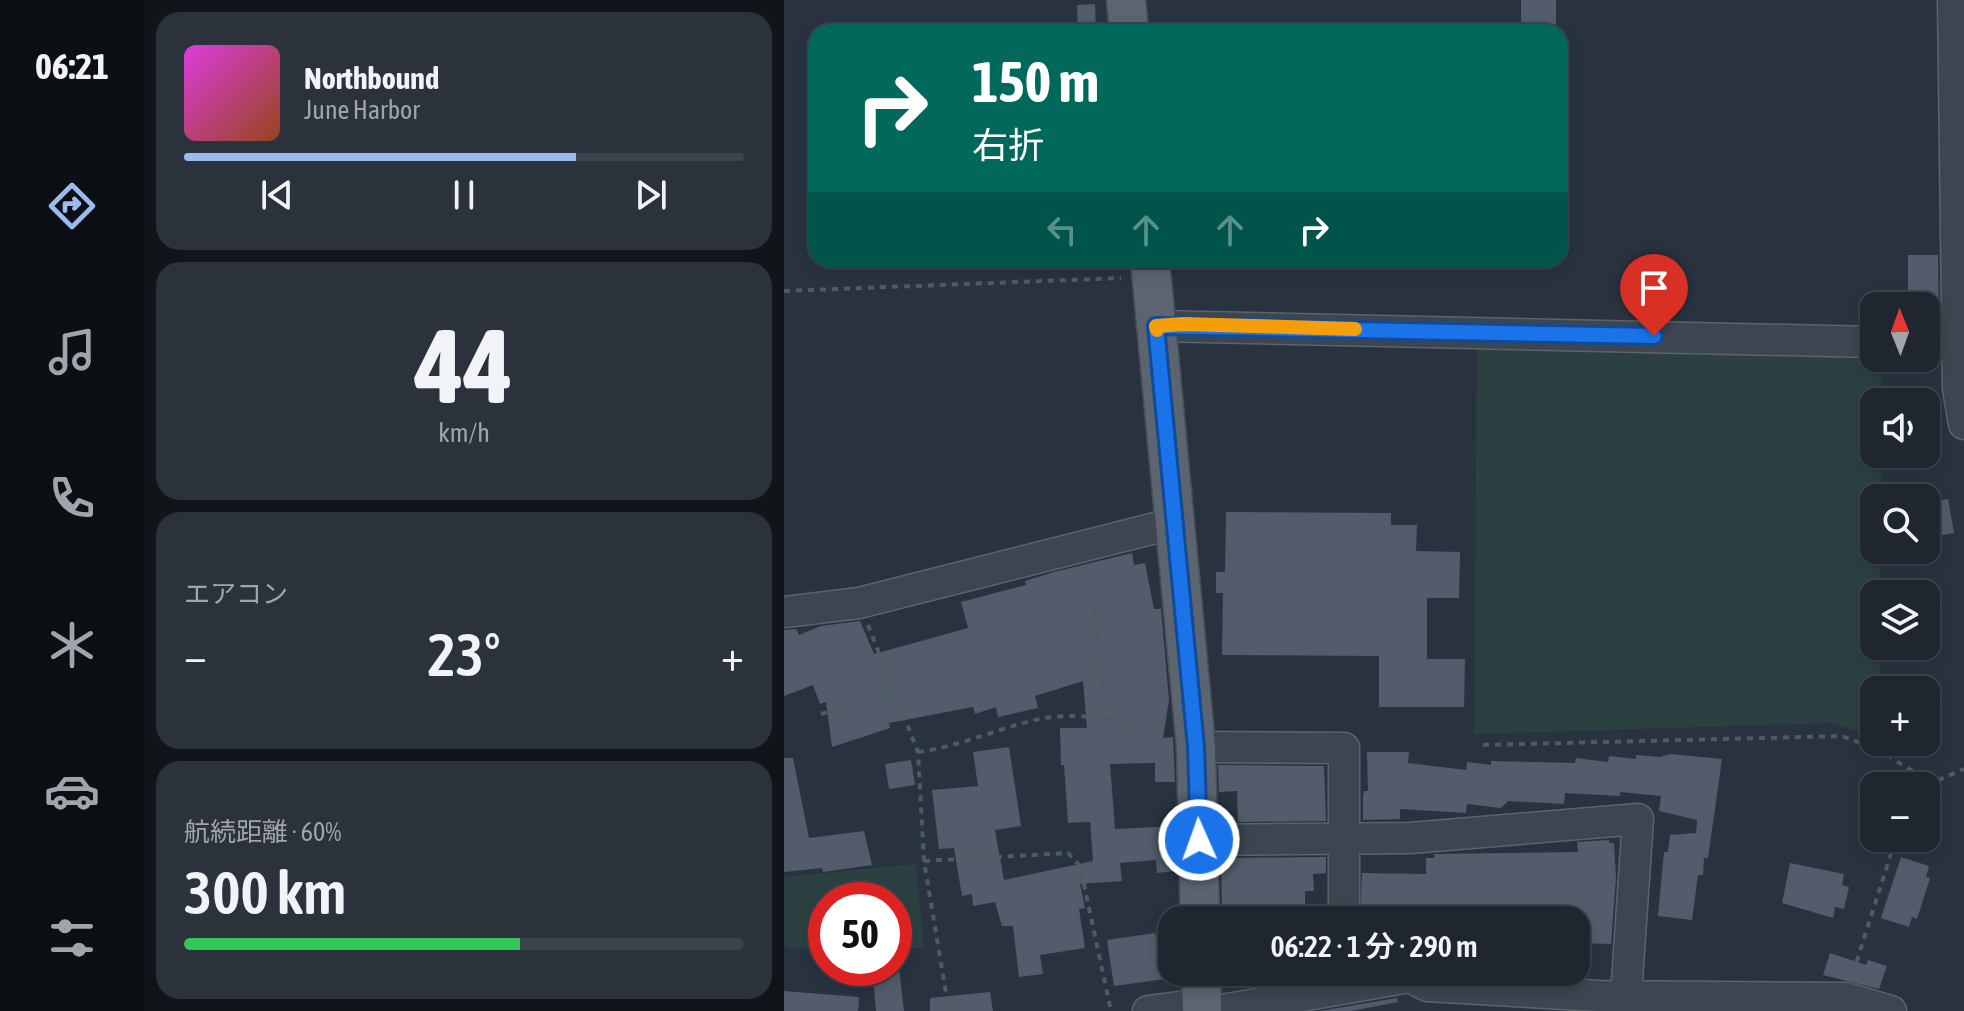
<!DOCTYPE html>
<html lang="ja">
<meta charset="utf-8">
<style>
body{margin:0;font-family:"Asap Condensed","Noto Sans JP",sans-serif;background:#2c323c;color:#f1f3f6;height:100vh;display:flex;flex-direction:column;font-size:30px;white-space:nowrap}
*{box-sizing:border-box;margin:0}
p{font-size:26px;color:#a1a5ab}
.icon{flex:none;width:44px;height:44px;fill:none;stroke:currentColor;stroke-width:2;stroke-linecap:round;stroke-linejoin:round}
.map{position:relative;flex:1;overflow:hidden}
.details{display:flex;flex-direction:column;gap:12px;padding:12px;background:#11151a;width:640px}
.details>*{flex:none}
.banner{position:absolute;left:24px;top:24px;width:760px;height:244px;border-radius:24px;box-shadow:0 4px 12px #0003,0 0 0 2px #3c434c;background:#00695c;color:#fff;overflow:hidden}
.needle{width:52px;rotate:359deg}
.fabs{position:absolute;left:1076px;top:292px;display:grid;gap:16px}
.fabs a{display:grid;place-items:center;width:80px;height:80px;border-radius:16px;background:#1f2630;box-shadow:0 4px 12px #0003,0 0 0 2px #3c434c;font-size:40px}
.speed{position:absolute;left:24px;top:882px;display:flex;gap:16px;font-size:40px;font-weight:700;text-align:center}
.speed>*{display:grid;place-content:center;width:104px;height:104px;border-radius:50%;background:#1f2630;box-shadow:0 4px 12px #0003,0 0 0 2px #3c434c;line-height:1}
.speed .limit{border:12px solid #d22;background:#fff;color:#111}
.pin{position:absolute;display:grid;place-items:center;width:68px;height:68px;color:#fff;margin:-82px -34px;border-radius:50% 50% 50% 0;rotate:-45deg;box-shadow:0 0 8px #0007}
.pin .icon{rotate:45deg}
.me{position:absolute;width:88px;margin:-44px;rotate:358deg;stroke-linejoin:round;filter:drop-shadow(0 0 6px #0008)}
.turn{display:flex;align-items:center;gap:28px;height:168px;padding:0 32px;font-size:36px}
.turn .icon{width:104px;height:104px;stroke-width:2.5}
.turn b{display:block;font-size:56px;line-height:68px}
.lanes{display:flex;align-items:center;height:76px;padding:0 32px;background:#0003;justify-content:center;gap:40px;direction:ltr}
.lanes .off{opacity:.35}
.big{font-size:60px;font-weight:600;line-height:1.1}
.details .widget{flex:1;display:flex;flex-direction:column;justify-content:center;gap:12px;min-width:0;padding:0 28px;border-radius:24px;background:#2c323c}
.details .dial{align-items:center;gap:0}
.dial b{font-size:104px;line-height:1}
.song{display:flex;align-items:center;gap:24px}
.cover{width:96px;height:96px;border-radius:12px;background:linear-gradient(135deg,hsl(300 70% 55%),hsl(20 70% 35%))}
.played{height:8px;border-radius:4px;background:linear-gradient(90deg,#9bbbee 70%,#3c434c 70%)}
.keys{display:flex;justify-content:space-around;direction:ltr}
.heat{display:flex;justify-content:space-between;align-items:center;font-size:44px;direction:ltr}
.charge{height:12px;border-radius:6px;background:linear-gradient(90deg,#34c759 60%,#3c434c 0)}
.trip{position:absolute;left:374px;top:906px;width:432px;height:80px;border-radius:24px;background:#1f2630;box-shadow:0 4px 12px #0003,0 0 0 2px #3c434c;font-weight:600;line-height:80px;text-align:center}
main{display:flex;flex:1;min-height:0}
.tab-bar{display:flex;flex-direction:column;width:144px;justify-content:space-around;align-items:center;background:#0c0f13;color:#a1a5ab}
.tab-bar .icon{width:56px;height:56px}
.tab-bar .on{color:#9bbbee}
.tab-bar b{font-size:36px;color:#f1f3f6}
.map>svg:first-child{display:block}
.green{fill:#2c4042}
.building{fill:#535c6a}
.lines{fill:none;stroke-linecap:round;stroke-linejoin:round}
.minor-casing{stroke:#5b636d;stroke-width:33}
.major-casing{stroke:#474e59;stroke-width:41}
.path{stroke:#4c5d60;stroke-width:4;stroke-dasharray:6 6;stroke-linecap:butt}
.minor{stroke:#3d4550;stroke-width:30}
.major{stroke:#5c6470;stroke-width:38}
.route-casing{stroke:#114b97;stroke-width:20}
.route{stroke:#1a73e8;stroke-width:14}
.slow{stroke:#f59e0b;stroke-width:14}
</style>
<main>
<nav class="tab-bar">
<b>06:21</b>
<svg class="icon on" aria-label="directions" viewBox="0 0 24 24"><path d="M12 3l9 9-9 9-9-9zM9 14v-3h6M13 9l2 2-2 2"/></svg>
<svg class="icon" aria-label="music" viewBox="0 0 24 24"><path d="M9 18V5l10-2v13"/><circle cx="6" cy="18" r="3"/><circle cx="16" cy="16" r="3"/></svg>
<svg class="icon" aria-label="phone" viewBox="0 0 24 24"><path d="M5 4h4l2 5-3 2q2 4 5 5l2-3 5 2v4C11 20 4 13 5 4z"/></svg>
<svg class="icon" aria-label="climate" viewBox="0 0 24 24"><path d="M12 3v18M4 7l16 10M4 17L20 7"/></svg>
<svg class="icon" aria-label="car" viewBox="0 0 24 24"><path d="M5 17H2v-5l4-1 3-4h7l3 4 3 1v5h-3M9 17h6M6 11h13"/><circle cx="7" cy="17" r="2"/><circle cx="17" cy="17" r="2"/></svg>
<svg class="icon" aria-label="filters" viewBox="0 0 24 24"><path d="M4 7h16M4 17h16"/><circle cx="9" cy="7" r="2"/><circle cx="15" cy="17" r="2"/></svg>
</nav>
<section class="details">
<div class="widget">
<div class="song"><i class="cover"></i><div><b>Northbound</b><p>June Harbor</p></div></div>
<div class="played"></div>
<div class="keys"><svg class="icon" aria-label="previous" viewBox="0 0 24 24"><path d="M18 5L8 12l10 7zM5 5v14"/></svg><svg class="icon" aria-label="pause" viewBox="0 0 24 24"><path d="M8 5v14M16 5v14"/></svg><svg class="icon" aria-label="next" viewBox="0 0 24 24"><path d="M6 5l10 7-10 7zM19 5v14"/></svg></div>
</div>
<div class="widget dial"><b>44</b><p>km/h</p></div>
<div class="widget"><p>エアコン</p>
<div class="heat"><a>−</a><b class="big">23°</b><a>+</a></div>
</div>
<div class="widget"><p>航続距離 · 60%</p><b class="big">300 km</b><div class="charge"></div></div>
</section>
<div class="map">
<svg width="1180" height="1011" viewBox="0 0 1180 1011">
<rect width="100%" height="100%" fill="#293340"/>
<path class="green" d="M693,338L1090,349V358H1097V402H1090V454H1097V498H1090V550H1096V594H1090V646H1096V690H1090V737L1049,723L690,734Z
M132,864L140,948H110V900H42V948L4,949L0,943V877Z"/>
<path class="building" d="M737,0H772V32H737Z
M311,4L312,32H294L293,5Z
M1124,255H1154L1155,327L1142,326V293H1124Z
M1164,499L1170,533L1142,538V503Z
M442,512L607,513V525H633L632,551L676,552L675,598H643V659H681L680,707H595V656L438,655L439,593H432V572H441Z
M348,553L350,565L361,563L370,609H377L385,700L379,738L389,737L391,782H371V763L326,764L331,829L392,826L393,871L373,873L372,860L336,863L338,881L296,884L301,908L295,909L301,948L256,955L259,974L235,977L229,926H218L211,902L189,906L188,894L178,896L170,848L155,849L148,790L194,786L189,752L225,747L237,826L211,830L220,880L309,861L306,822L284,823L280,765H277L276,728H303L299,681L251,696L254,708L214,717L212,707L191,714L189,707L105,723L106,728L48,747L42,702L36,704L29,685L0,696V630L12,629L15,635L37,626L76,621L90,654L184,628L177,602L242,585L241,581L270,572Z
M583,752H625L624,763L682,770L683,762L707,765V761L791,763L792,758L824,762L825,756L852,759V755L876,757L886,754L938,759L924,858H920L919,875H914L908,920L874,916L880,852H884L886,835L912,833L913,820L875,811L877,796L836,792V796L781,793L780,804L724,801L717,808L683,804L682,813L616,809V819L579,820V796L580,791H584Z
M0,758H9L25,838L80,831L88,865L39,872L38,868L0,872Z
M127,760L131,785L105,789L101,764Z
M434,765L540,766L542,821L454,822L453,791L435,792Z
M825,840V843H830L832,878L827,944L792,943V920H576L578,873L642,874V858H650V854L794,852L793,842Z
M542,857V873L529,874L530,891H521V904L438,906L437,858Z
M1117,857L1145,866L1142,877L1146,878L1133,919L1128,917L1125,927L1097,918Z
M1006,863L1060,874L1058,885L1065,887L1060,909L1051,907L1049,918L998,903Z
M371,933L372,938L388,937V978L330,986L323,940Z
M1046,953L1082,965L1084,960L1103,966L1095,989L1039,975Z
M88,968H115L120,1011H92Z
M0,991L75,997L74,1011H0Z
M206,992L209,1011H146V998Z
M613,998L614,1002L567,1011H536Z"/>
<g class="lines">
<defs>
<path id="minor" d="M1169,0L1174,388L1180,424
M372,326L1090,342
M1142,344L1174,347
M0,612L75,603L391,523
M412,747L560,748V903
M415,840L626,838L854,819L842,995
M364,1011L402,1006L432,1011L626,977L643,986L815,996L1062,998L1107,1011"/>
<path id="major" d="M342,0L345,32
M366,260L412,747L416,920
M417,972L418,1011"/>
</defs>
<use href="#minor" class="minor-casing"/>
<use href="#major" class="major-casing"/>
<path class="path" d="M0,291L337,278
M310,610L321,718
M84,625L134,752L140,861L165,1011
M37,714L112,693
M699,745L1058,736L1095,750L1141,779
M134,752C179,746 218,726 261,718C299,712 341,722 379,725
M1133,786L1141,779L1152,781L1180,769
M140,861L284,853L296,866L327,1011
M1069,973L1112,838"/>
<use href="#minor" class="minor"/>
<use href="#major" class="major"/>
</g>
<g class="lines">
<defs>
<path id="route" d="M415,840L412,747L372,326L870,336"/>
</defs>
<use href="#route" class="route-casing"/>
<use href="#route" class="route"/>
<path class="slow" d="M373,330L372,326L399,324L571,329"/>
</g>
</svg>
<div class="fabs">
<a><svg class="needle" viewBox="-14 -14 28 28"><path d="M0-13l5 13h-10z" fill="#e53935"/><path d="M0 13l5-13h-10z" fill="#a1a5ab"/></svg></a>
<a><svg class="icon" aria-label="sound" viewBox="0 0 24 24"><path d="M4 9h4l5-4v14l-5-4H4zM17 9q2 3 0 6"/></svg></a>
<a><svg class="icon" aria-label="search" viewBox="0 0 24 24"><circle cx="10" cy="10" r="6"/><path d="M15 15l6 6"/></svg></a>
<a><svg class="icon" aria-label="layers" viewBox="0 0 24 24"><path d="M12 4l9 5-9 5-9-5zM3 14l9 5 9-5"/></svg></a>
<a>+</a>
<a>−</a>
</div>
<div class="speed"><div class="limit">50</div></div>
<div class="pin" style="left:870px;top:336px;background:#d93025"><svg class="icon" aria-label="arrive" viewBox="0 0 24 24"><path d="M6 21V4h12l-3 4 3 4H6"/></svg></div>
<svg class="me" style="left:415px;top:840px" viewBox="-20 -20 40 40"><circle r="17" fill="#1a73e8" stroke="#fff" stroke-width="3"/><path d="M0-11L8 9 0 5-8 9z" fill="#fff"/></svg>
<div class="trip">06:22 · 1 分 · 290 m</div>
<div class="banner">
<div class="turn"><svg class="icon" aria-label="right" viewBox="0 0 24 24"><path d="M7 20v-9h11M14 6l5 5-5 5"/></svg><div><b>150 m</b>右折</div></div>
<div class="lanes"><svg class="icon off" aria-label="left" viewBox="0 0 24 24"><path d="M17 20v-9H6M10 6l-5 5 5 5"/></svg><svg class="icon off" aria-label="ahead" viewBox="0 0 24 24"><path d="M12 20V5M6 11l6-6 6 6"/></svg><svg class="icon off" aria-label="ahead" viewBox="0 0 24 24"><path d="M12 20V5M6 11l6-6 6 6"/></svg><svg class="icon" aria-label="right" viewBox="0 0 24 24"><path d="M7 20v-9h11M14 6l5 5-5 5"/></svg></div>
</div>
</div>
</main>
